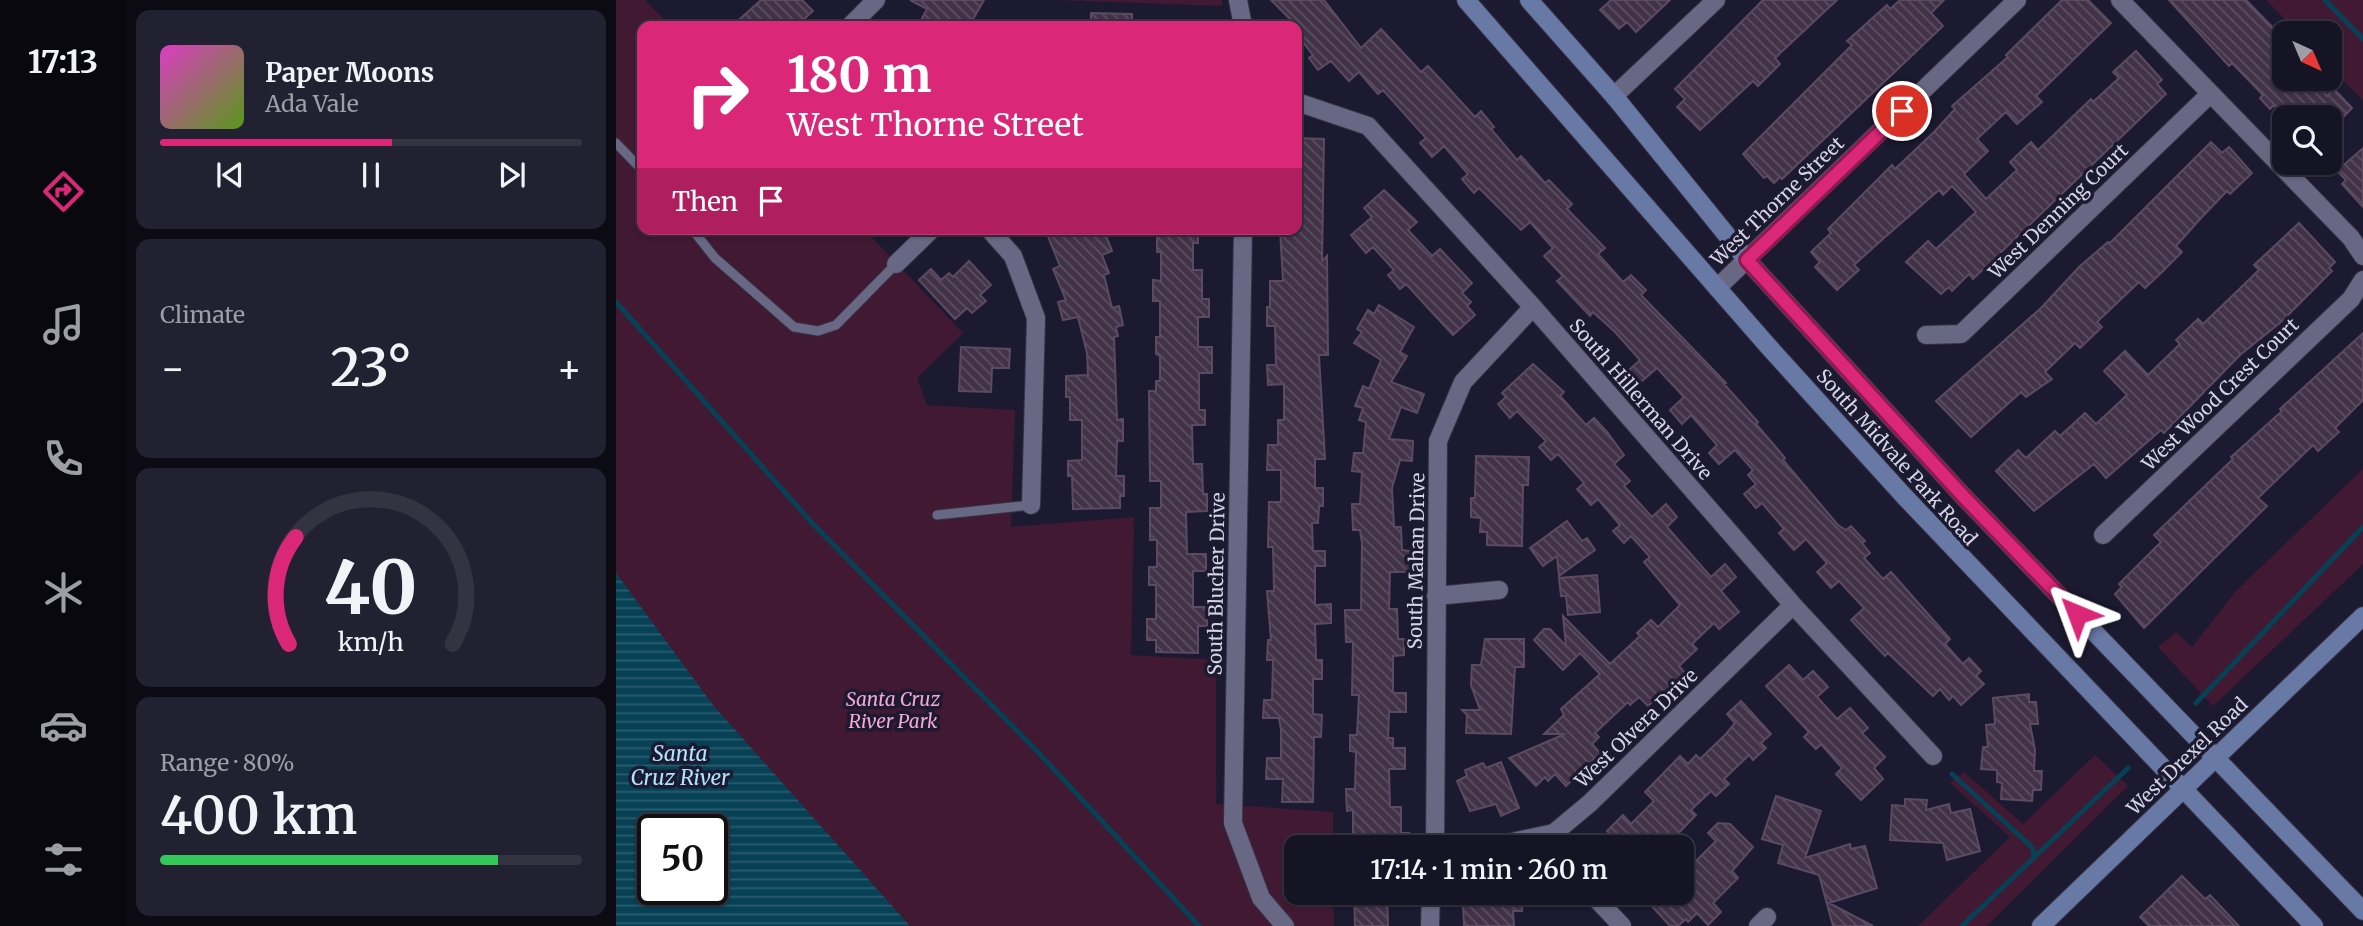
<!DOCTYPE html>
<meta charset="utf-8">
<style>
body{margin:0;font-family:Merriweather,serif;background:#222131;color:#f1f3f6;height:100vh;display:flex;flex-direction:column;font-size:26px;white-space:nowrap}
*{box-sizing:border-box;margin:0}
p{font-size:23px;color:#9d9ea6}
.icon{flex:none;width:38px;height:38px;fill:none;stroke:currentColor;stroke-width:2;stroke-linecap:round;stroke-linejoin:round}
.map{position:relative;flex:1;overflow:hidden}
.sheet{display:flex;flex-direction:column;gap:10px;padding:10px;background:#0c0b14;width:490px}
.sheet>*{flex:none}
.banner{position:absolute;left:21px;top:21px;width:665px;height:214px;border-radius:14px;box-shadow:0 2px 5px #0004,0 0 0 2px #343341;background:#db2777;color:#fff;overflow:hidden}
.needle{width:46px;rotate:136deg}
.tools{position:absolute;left:1656px;top:21px;display:grid;gap:14px}
.tools a{display:grid;place-items:center;width:70px;height:70px;border-radius:14px;background:#151424;box-shadow:0 2px 5px #0004,0 0 0 2px #343341;font-size:35px}
.speed{position:absolute;left:21px;top:814px;display:flex;gap:14px;font-size:35px;font-weight:700;text-align:center}
.speed>*{display:grid;place-content:center;width:91px;height:91px;border-radius:50%;background:#151424;box-shadow:0 2px 5px #0004,0 0 0 2px #343341;line-height:1}
.speed .limit{border:4px solid #111;border-radius:10px;background:#fff;color:#111}
.pin{position:absolute;display:grid;place-items:center;width:60px;height:60px;color:#fff;margin:-30px;border:4px solid #fff;border-radius:50%;box-shadow:0 2px 7px #0007}
.me{position:absolute;width:77px;margin:-38px;rotate:316deg;stroke-linejoin:round;filter:drop-shadow(0 0 5px #0008)}
.turn{display:flex;align-items:center;gap:24px;height:147px;padding:0 35px;font-size:32px}
.turn .icon{width:91px;height:91px;stroke-width:2.5}
.turn b{display:block;font-size:49px;line-height:60px}
.then{display:flex;align-items:center;height:66px;padding:0 35px;background:#0003;gap:14px;font-size:26px}
.big{font-size:52px;font-weight:600;line-height:1.1}
.sheet .widget{flex:1;display:flex;flex-direction:column;justify-content:center;gap:10px;min-width:0;padding:0 24px;border-radius:14px;background:#222131}
.sheet .dial{align-items:center;gap:0}
.dial svg{height:182px;overflow:visible;fill:none;stroke:#343341;stroke-width:7;stroke-linecap:round;text-anchor:middle}
.dial text{fill:#f1f3f6;stroke:none}
.song{display:flex;align-items:center;gap:21px}
.cover{width:84px;height:84px;border-radius:10px;background:linear-gradient(135deg,hsl(310 70% 55%),hsl(90 70% 35%))}
.played{height:7px;border-radius:4px;background:linear-gradient(90deg,#db2777 55%,#343341 55%)}
.keys{display:flex;justify-content:space-around;direction:ltr}
.heat{display:flex;justify-content:space-between;align-items:center;font-size:38px;direction:ltr}
.charge{height:10px;border-radius:5px;background:linear-gradient(90deg,#34c759 80%,#343341 0)}
.trip{position:absolute;left:668px;top:835px;width:410px;height:70px;border-radius:14px;background:#151424;box-shadow:0 2px 5px #0004,0 0 0 2px #343341;font-weight:600;line-height:70px;text-align:center}
main{display:flex;flex:1;min-height:0}
.dock{display:flex;flex-direction:column;width:126px;justify-content:space-around;align-items:center;background:#08080e;color:#9d9ea6}
.dock .icon{width:49px;height:49px}
.dock .selected{color:#db2777}
.dock b{font-size:32px;color:#f1f3f6}
.map>svg:first-child{display:block}
.park{fill:#411932;fill-rule:evenodd}
.water{fill:url(#water-rules);fill-rule:evenodd}
.lines{fill:none;stroke-linecap:round;stroke-linejoin:round}
.stream{stroke:#074155;stroke-width:5}
.building{fill:url(#building-back-hatch);stroke:#5b4b62;stroke-width:2}
.lane-casing{stroke:#343345;stroke-width:11}
.street-casing{stroke:#343345;stroke-width:20}
.secondary-casing{stroke:#343345;stroke-width:20}
.lane{stroke:#696884;stroke-width:9}
.street{stroke:#696884;stroke-width:18}
.secondary{stroke:#6879a6;stroke-width:18}
.route-casing{stroke:#8e194d;stroke-width:18}
.route{stroke:#db2777;stroke-width:12}
.labels{text-anchor:middle;stroke-width:7;stroke-linejoin:round;paint-order:stroke}
.street-label{font-size:19px;fill:#d4d4e4;stroke:#1c1a30}
.park-label{font-size:19px;font-style:italic;fill:#f7a7d5;stroke:#1c1a30}
.water-label{font-size:21px;font-style:italic;fill:#ade5fe;stroke:#1c1a30}
</style>
<main>
<nav class="dock">
<b>17:13</b>
<svg class="icon selected" aria-label="directions" viewBox="0 0 24 24"><path d="M12 3l9 9-9 9-9-9zM9 14v-3h6M13 9l2 2-2 2"/></svg>
<svg class="icon" aria-label="music" viewBox="0 0 24 24"><path d="M9 18V5l10-2v13"/><circle cx="6" cy="18" r="3"/><circle cx="16" cy="16" r="3"/></svg>
<svg class="icon" aria-label="phone" viewBox="0 0 24 24"><path d="M5 4h4l2 5-3 2q2 4 5 5l2-3 5 2v4C11 20 4 13 5 4z"/></svg>
<svg class="icon" aria-label="climate" viewBox="0 0 24 24"><path d="M12 3v18M4 7l16 10M4 17L20 7"/></svg>
<svg class="icon" aria-label="car" viewBox="0 0 24 24"><path d="M5 17H2v-5l4-1 3-4h7l3 4 3 1v5h-3M9 17h6M6 11h13"/><circle cx="7" cy="17" r="2"/><circle cx="17" cy="17" r="2"/></svg>
<svg class="icon" aria-label="filters" viewBox="0 0 24 24"><path d="M4 7h16M4 17h16"/><circle cx="9" cy="7" r="2"/><circle cx="15" cy="17" r="2"/></svg>
</nav>
<section class="sheet">
<div class="widget">
<div class="song"><i class="cover"></i><div><b>Paper Moons</b><p>Ada Vale</p></div></div>
<div class="played"></div>
<div class="keys"><svg class="icon" aria-label="previous" viewBox="0 0 24 24"><path d="M18 5L8 12l10 7zM5 5v14"/></svg><svg class="icon" aria-label="pause" viewBox="0 0 24 24"><path d="M8 5v14M16 5v14"/></svg><svg class="icon" aria-label="next" viewBox="0 0 24 24"><path d="M6 5l10 7-10 7zM19 5v14"/></svg></div>
</div>
<div class="widget"><p>Climate</p>
<div class="heat"><a>−</a><b class="big">23°</b><a>+</a></div>
</div>
<div class="widget dial"><svg viewBox="0 0 100 80">
<path d="M14 69A42 42 0 1 1 86 69"/>
<path d="M14 69A42 42 0 0 1 17 22" stroke="#db2777"/>
<text x="50" y="56" font-size="32" font-weight="700">40</text>
<text x="50" y="72" font-size="11">km/h</text>
</svg></div>
<div class="widget"><p>Range · 80%</p><b class="big">400 km</b><div class="charge"></div></div>
</section>
<div class="map">
<svg width="1747" height="926" viewBox="0 0 1747 926">
<defs>
<pattern id="water-rules" width="6" height="5" patternUnits="userSpaceOnUse" patternTransform="scale(1.75)"><rect width="6" height="5" fill="#074155"/><path d="M0 2.5h6" fill="none" stroke="#2a5c6d"/></pattern>
<pattern id="building-back-hatch" width="6" height="6" patternUnits="userSpaceOnUse" patternTransform="scale(1.75)"><rect width="6" height="6" fill="#413248"/><path d="M-1 5l2 2M0 0l6 6M5-1l2 2" fill="none" stroke="#5c4f62"/></pattern>
</defs>
<rect width="100%" height="100%" fill="#1c1a30"/>
<path class="park" d="M0,0H29L54,26H26V229H248L347,333L301,378L311,405L399,410L395,527L518,517L515,655L600,660V804L717,812V847H681V892L717,893L718,926H0ZM37,830H96V889H37Z
M442,0H606V6Z
M1650,0H1747V101L1713,66V33H1682Z
M1747,469V564L1597,706L1542,647L1560,632L1576,647L1620,591Z
M1479,755L1512,786L1371,926H1302L1394,837L1334,783L1348,772L1407,824Z"/>
<path class="water" d="M0,573L97,705L294,926H0ZM37,830H96V889H37Z"/>
<g class="lines">
<path class="stream" d="M1709,0L1747,39
M0,302L197,524L421,751L583,926
M1580,703L1747,527
M1336,774L1417,848L1418,858
M1346,926L1512,768"/>
</g>
<path class="building" d="M145,0H186L197,11L180,26H116Z
M294,0H368L353,26H302L311,9Z
M655,0H708L745,48L765,29L805,72L812,66L859,117L865,111L878,127L875,129L901,160L905,156L929,183L933,180L956,204L951,209L989,248L982,254L1007,282L1015,275L1030,290L1025,295L1110,383L1108,384L1142,422L1140,424L1169,458L1167,460L1222,525L1230,530L1235,526L1249,541L1246,543L1254,553L1248,558L1267,579L1275,572L1334,639L1329,644L1347,664L1353,658L1365,671L1360,676L1368,684L1345,705L1337,696L1333,700L1324,689L1317,696L1272,653L1269,656L1235,620L1248,608L1223,581L1215,588L1201,572L1211,563L1190,539L1178,550L1163,533L1168,529L1146,503L1140,508L1128,494L1140,484L1132,475L1137,470L1119,450L1103,464L1093,453L1101,445L1075,415L1066,424L1054,410L1068,397L1041,368L1025,382L1013,370L1024,360L999,332L977,312L974,316L941,281L947,276L928,256L937,248L914,222L905,230L863,188L858,193L846,179L852,174L828,146L816,157L804,143L810,138L767,90L762,94L743,72L733,81L715,61L702,70L693,58L697,55L681,35V26Z
M995,0H1054L1020,32L1011,22L1003,29L984,10Z
M1147,0H1221L1159,58L1164,64L1142,86L1137,81L1084,130L1061,107L1069,99L1059,89Z
M1284,0H1328L1315,13L1327,26L1166,179L1164,177L1158,183L1151,176L1148,178L1127,154L1236,45L1231,41L1271,5L1274,9Z
M1446,0H1472L1495,23L1420,96L1426,102L1401,124L1390,112L1361,139L1372,151L1348,174L1370,199L1401,170L1394,162L1415,142L1422,150L1475,99L1477,102L1503,78L1497,72L1520,51L1546,80L1541,84L1550,94L1357,279L1353,274L1336,291L1333,287L1325,294L1290,262L1312,241L1320,249L1360,212L1336,186L1327,195L1323,190L1268,238L1238,265L1243,270L1221,290L1199,267L1204,262L1195,252L1215,233L1212,229L1276,165L1279,169L1318,132L1339,109L1336,106L1392,57L1390,55Z
M1553,0H1630L1668,39V79H1695L1711,96L1718,89L1736,108L1713,132V117H1670L1658,105L1654,109L1644,98L1647,95L1616,63L1613,66Z
M475,13L516,14V26H475Z
M681,138L708,139L706,261L711,256L712,355H703L709,459H699V488H707V506H703L702,523H696L697,551H709V566H699V605L715,604V623L699,624L700,660H706V679H697V714L706,715L705,737H698L697,802H666L667,779H650L651,758H665V730L663,718H647L648,700H656L657,660H651L652,640H655L651,591H658L657,547H652L653,502H665V470H651L652,445H662V420H668V384L652,385L651,365H660L659,326H651V307H654V281H667L664,229H681Z
M1595,142L1606,153L1613,147L1636,173L1614,194L1611,191L1585,218L1560,246L1566,252L1545,273L1529,288L1523,282L1481,322L1486,327L1464,348L1459,343L1429,372L1436,379L1410,397L1405,392L1355,437L1320,401L1425,308L1464,266L1492,242L1494,243Z
M1747,148V207L1726,184L1730,180L1721,171Z
M768,190L801,222L792,230L816,256L824,249L856,283L846,293L855,302L851,306L859,315L837,335L790,284L784,289L772,275L778,270L757,247L750,253L735,235L756,217L748,208Z
M1683,223L1719,262L1713,268L1716,271L1665,322L1624,355L1548,433L1545,430L1490,478L1478,464L1418,511L1380,471L1402,450L1410,458L1439,431L1444,436L1469,413L1480,424L1511,395L1488,371L1509,351L1532,375L1564,344L1560,340L1582,319L1587,324L1643,270L1638,265Z
M429,229H479L482,236L489,233L496,251L486,255L493,273L488,275L496,308L503,306L507,325L500,327L502,336L498,337L501,420L507,419V441H501L500,476H508V496H504V508L457,509L456,476H452V461L466,460V420H454V397H450V376L472,375L471,353L462,317L447,320L442,302L450,300L437,269L444,266Z
M541,229H582V243H577V270H586V299H593V317H582V347H596V373H583V410H589V425H576L577,464H586L587,494H591V511L570,512L571,554H590V571H577V607H591V626H582V653L540,652V640H531V619H540V585H533V567H541V540H534V508H545V481H534L533,391H540V381H544V356L540,354V337H544V301H537V280L545,281V252H541Z
M353,261L375,285L364,295L370,301L356,313L351,308L339,319L303,280L315,269L325,280L333,273L337,277Z
M763,305L798,327L784,352L791,356L775,382L808,394L801,413L785,407L773,439L797,441L796,461L784,460L776,488L778,527H785L786,550L794,551V572H774L773,609H781L782,639H788V655L777,656V693H790V712H773L772,738H777V748H789V769H773L774,807H785V833H793V847H737V810L731,811L730,789H739L740,752L734,751V735H741L743,695H736L737,642H730L729,610H745L746,543L744,530H737L736,504H744L746,472L736,471L738,453H747L750,422L743,420L747,408L739,406L747,386L753,389L765,360L738,343L746,332L741,329L752,310L758,314Z
M1747,333V400L1719,428L1723,432L1702,451L1697,445L1642,498L1651,506L1528,628L1499,594L1506,587L1503,584L1545,542L1538,535L1617,459L1615,457L1666,411L1664,409Z
M345,347L394,349L393,368H376L375,392L343,391Z
M917,364L948,392L944,396L970,425L978,418L991,432L1008,455L998,464L1014,481L1008,486L1036,517L1050,504L1061,517L1051,527L1095,577L1109,564L1120,577L1105,591L1123,612L1103,629L1098,623L1076,644L1081,649L1063,666L1069,673L1032,706L1023,697L1014,705L1012,702L979,733L983,737L976,744L984,753L950,786L939,774L932,781L929,777L920,786L893,758L949,734H928L948,715L945,709L984,674L964,653L947,670L918,640L928,629H934L950,646L947,616L994,664L1024,636L1021,633L1035,620L1042,627L1064,605L1028,562L1034,557L1015,536L1008,543L997,531L1004,525L982,499L975,505L961,489L968,483L942,454L935,460L923,447L930,441L901,411L894,418L882,404L890,397L886,393Z
M860,456L913,457L912,485H907L906,546L871,545V532H864L865,518L855,517V498H859Z
M951,521L966,541L971,538L979,550L943,576L941,556L927,566L914,548Z
M981,575L984,612L952,615L950,596H945L943,578Z
M869,639H908V667H899L895,734L850,733L851,715L846,710H864L855,685L856,665H865Z
M1173,665L1187,680L1197,671L1212,687L1201,697L1221,719L1234,708L1252,728L1246,733L1269,757L1258,768L1267,779L1245,800L1220,774L1226,768L1205,744L1200,749L1188,737L1193,732L1150,686Z
M1413,694V702H1420L1422,724H1414L1419,750L1418,771H1426L1425,790H1417L1416,801L1385,799L1386,783L1381,782V770L1365,769L1367,747H1372L1370,725L1379,724L1377,698Z
M1125,701L1155,734L1145,743L1150,748L1137,760L1133,755L1108,779L1113,784L1100,796L1095,791L1075,810L1080,815L1049,847H993L1000,840L991,831L1007,815L1015,824L1038,801L1029,792L1064,756L1072,764L1080,755L1084,759L1110,734L1119,723L1111,714Z
M885,762L903,808L885,816L880,804L854,811L841,781L851,776L849,770L867,763L870,768Z
M1160,796L1205,811L1189,858L1234,844L1235,849L1249,846L1261,888L1213,903L1257,926H1217L1203,875L1162,863L1167,845L1146,839Z
M1289,799L1311,800L1310,810L1333,804L1335,813L1354,809L1364,851L1331,860L1327,843L1274,840L1276,805L1289,806Z
M1102,823L1114,824L1137,847L1116,871L1122,878L1097,903L1105,912L1092,925L1081,913L1072,922L1070,919L1062,926H1054L1023,892H1066V875L1100,841L1092,833Z
M1566,876L1589,899L1594,895L1623,926H1533L1524,917Z
M738,892H771L772,926H739Z
M866,892H906V911H897L898,926H848L847,906L866,905Z"/>
<g class="lines">
<defs>
<path id="lane" d="M0,143L26,170
M76,229L99,258L178,327L202,331L220,325L280,264
M321,515L415,505"/>
<path id="street" d="M622,0L627,26
M1504,0L1735,238L1747,256
M234,26L260,0
M998,96L1100,0
M681,102L752,126L917,307L1177,605L1317,756
M373,229L397,256L420,318L415,505
M627,229L617,823L645,898L669,926
M280,264L316,229
M1101,288L1401,0
M1310,335L1345,334L1594,94
M1487,535L1735,299L1747,280
M820,596L883,590
M819,847L822,441L847,382L917,307
M873,847L938,833L974,803L1177,605
M974,892L1006,926
M814,926L815,892
M1142,926L1151,917"/>
<path id="secondary" d="M850,0L1152,346L1288,496L1698,926
M913,0L998,96L1131,260L1347,496L1747,911
M1425,926L1747,616"/>
</defs>
<use href="#lane" class="lane-casing"/>
<use href="#street" class="street-casing"/>
<use href="#secondary" class="secondary-casing"/>
<use href="#lane" class="lane"/>
<use href="#street" class="street"/>
<use href="#secondary" class="secondary"/>
</g>
<g class="lines">
<defs>
<path id="route" d="M1286,111L1131,260L1347,496L1461,614"/>
</defs>
<use href="#route" class="route-casing"/>
<use href="#route" class="route"/>
</g>
<g class="labels">
<g class="street-label">
<text transform="translate(1161 201) rotate(-44)" y="7">West Thorne Street</text>
<text transform="translate(1442 211) rotate(-44)" y="7">West Denning Court</text>
<text transform="translate(1604 394) rotate(-44)" y="7">West Wood Crest Court</text>
<text transform="translate(1025 399) rotate(49)" y="7">South Hillerman Drive</text>
<text transform="translate(1281 457) rotate(48)" y="7">South Midvale Park Road</text>
<text transform="translate(800 561) rotate(-89)" y="7">South Mahan Drive</text>
<text transform="translate(600 584) rotate(-89)" y="7">South Blucher Drive</text>
<text transform="translate(1020 728) rotate(-44)" y="7">West Olvera Drive</text>
<text transform="translate(1571 756) rotate(-44)" y="7">West Drexel Road</text>
</g>
<g class="park-label">
<text x="277" y="706">Santa Cruz<tspan x="277" dy="22">River Park</tspan></text>
</g>
<g class="water-label">
<text x="64" y="761">Santa<tspan x="64" dy="24">Cruz River</tspan></text>
</g>
</g>
</svg>
<div class="tools">
<a><svg class="needle" viewBox="-14 -14 28 28"><path d="M0-13l5 13h-10z" fill="#e53935"/><path d="M0 13l5-13h-10z" fill="#9d9ea6"/></svg></a>
<a><svg class="icon" aria-label="search" viewBox="0 0 24 24"><circle cx="10" cy="10" r="6"/><path d="M15 15l6 6"/></svg></a>
</div>
<div class="speed"><div class="limit">50</div></div>
<div class="pin" style="left:1286px;top:111px;background:#d93025"><svg class="icon" aria-label="arrive" viewBox="0 0 24 24"><path d="M6 21V4h12l-3 4 3 4H6"/></svg></div>
<svg class="me" style="left:1461px;top:614px" viewBox="-20 -20 40 40"><path d="M0-17L14 15 0 8-14 15z" fill="#db2777" stroke="#fff" stroke-width="4"/></svg>
<div class="trip">17:14 · 1 min · 260 m</div>
<div class="banner">
<div class="turn"><svg class="icon" aria-label="right" viewBox="0 0 24 24"><path d="M7 20v-9h11M14 6l5 5-5 5"/></svg><div><b>180 m</b>West Thorne Street</div></div>
<div class="then">Then<svg class="icon" aria-label="arrive" viewBox="0 0 24 24"><path d="M6 21V4h12l-3 4 3 4H6"/></svg></div>
</div>
</div>
</main>
